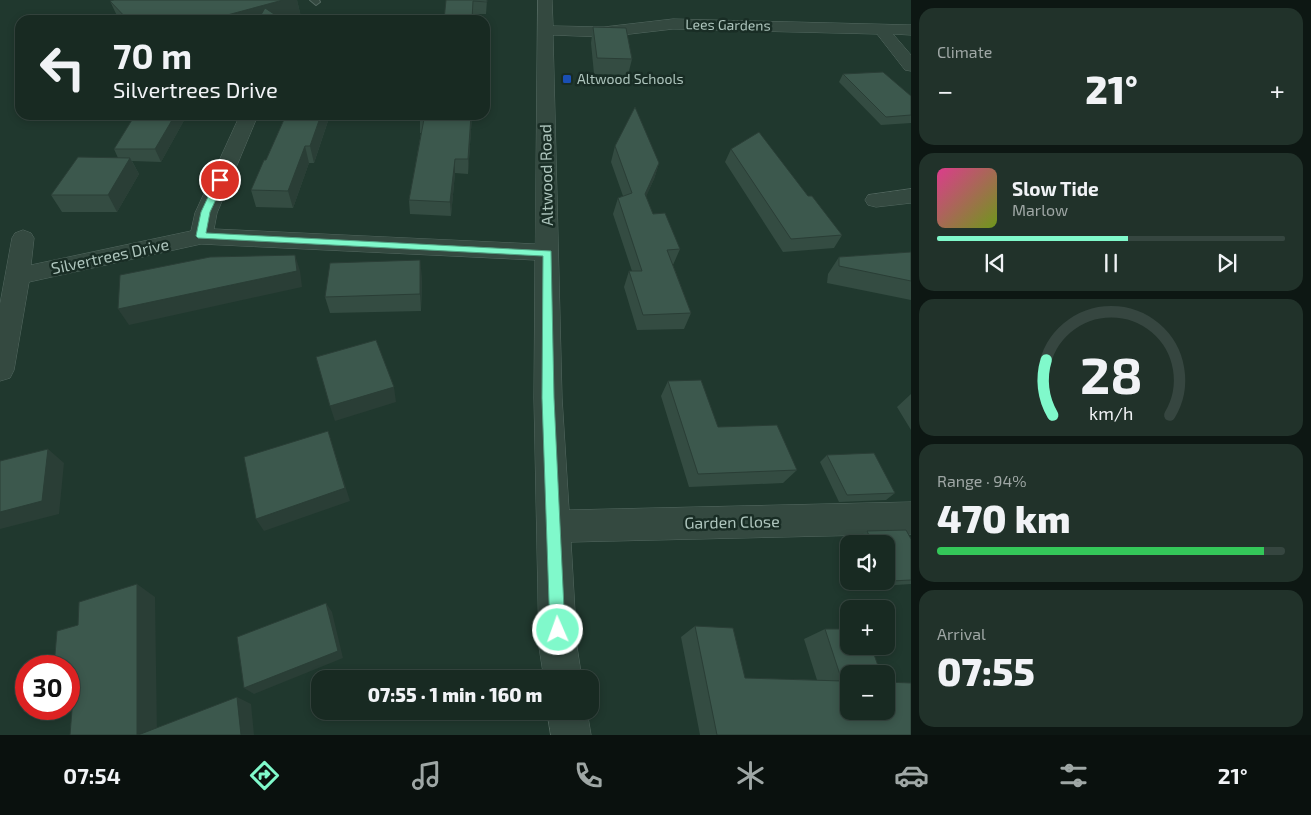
<!DOCTYPE html>
<meta charset="utf-8">
<style>
body{margin:0;font-family:"Exo 2",sans-serif;background:#21322a;color:#f1f3f6;height:100vh;display:flex;flex-direction:column;font-size:19px;white-space:nowrap}
*{box-sizing:border-box;margin:0}
p{font-size:16px;color:#9fa7a5}
.icon{flex:none;width:28px;height:28px;fill:none;stroke:currentColor;stroke-width:2;stroke-linecap:round;stroke-linejoin:round}
.map{position:relative;flex:1;overflow:hidden}
.side{display:flex;flex-direction:column;gap:8px;padding:8px;background:#0d1713;width:400px}
.side>*{flex:none}
.hud{position:absolute;left:15px;top:15px;width:475px;height:105px;border-radius:15px;box-shadow:0 2px 8px #0003,0 0 0 1px #364640;background:#182a22;color:#f1f3f6;overflow:hidden}
.fabs{position:absolute;left:840px;top:535px;display:grid;gap:10px}
.fabs a{display:grid;place-items:center;width:55px;height:55px;border-radius:10px;background:#182a22;box-shadow:0 2px 8px #0003,0 0 0 1px #364640;font-size:25px}
.speed{position:absolute;left:15px;top:655px;display:flex;gap:10px;font-size:25px;font-weight:700;text-align:center}
.speed>*{display:grid;place-content:center;width:65px;height:65px;border-radius:50%;background:#182a22;box-shadow:0 2px 8px #0003,0 0 0 1px #364640;line-height:1}
.speed .limit{border:8px solid #d22;background:#fff;color:#111}
.pin{position:absolute;display:grid;place-items:center;width:42px;height:42px;color:#fff;margin:-21px;border:2px solid #fff;border-radius:50%;box-shadow:0 1px 5px #0007}
.me{position:absolute;width:55px;margin:-28px;rotate:358deg;stroke-linejoin:round;filter:drop-shadow(0 0 4px #0008)}
.turn{display:flex;align-items:center;gap:18px;height:105px;padding:0 15px;font-size:22px}
.turn .icon{width:65px;height:65px;stroke-width:2.5}
.turn b{display:block;font-size:35px;line-height:42px}
.big{font-size:38px;font-weight:800;line-height:1.1}
.side .widget{flex:1;display:flex;flex-direction:column;justify-content:center;gap:8px;min-width:0;padding:0 18px;border-radius:15px;background:#21322a}
.side .dial{align-items:center;gap:0}
.dial svg{height:130px;overflow:visible;fill:none;stroke:#364640;stroke-width:7;stroke-linecap:round;text-anchor:middle}
.dial text{fill:#f1f3f6;stroke:none}
.song{display:flex;align-items:center;gap:15px}
.cover{width:60px;height:60px;border-radius:8px;background:linear-gradient(135deg,hsl(330 70% 55%),hsl(80 70% 35%))}
.played{height:5px;border-radius:2px;background:linear-gradient(90deg,#80f9cb 55%,#364640 55%)}
.keys{display:flex;justify-content:space-around;direction:ltr}
.heat{display:flex;justify-content:space-between;align-items:center;font-size:28px;direction:ltr}
.charge{height:8px;border-radius:4px;background:linear-gradient(90deg,#34c759 94%,#364640 0)}
.trip{position:absolute;left:311px;top:670px;width:288px;height:50px;border-radius:15px;background:#182a22;box-shadow:0 2px 8px #0003,0 0 0 1px #364640;font-weight:800;line-height:50px;text-align:center}
.tab-bar{display:flex;height:80px;justify-content:space-around;align-items:center;background:#0a110e;color:#9fa7a5}
.tab-bar .icon{width:35px;height:35px}
.tab-bar .on{color:#80f9cb}
.tab-bar b{font-size:22px;color:#f1f3f6}
main{display:flex;flex:1;min-height:0}
.map>svg:first-child{display:block}
.lines{fill:none;stroke-linecap:round;stroke-linejoin:round}
.service-casing{stroke:#546961;stroke-width:2}
.minor-casing{stroke:#546961;stroke-width:1}
.service{fill:#344940;fill-rule:evenodd}
.minor{fill:#344940;fill-rule:evenodd}
.wall{fill:#344c42}
.shaded-wall{fill:#2a3e36}
.building{fill:#3c584d;stroke:#2a3e36}
.route{fill:#80f9cb;stroke:#53a284}
.transit-dot{fill:#1a4fb4;stroke:#192d25;stroke-width:2}
.labels{text-anchor:middle;stroke-width:5;stroke-linejoin:round;paint-order:stroke}
.far-street-label{font-size:14px;fill:#aec5bd;stroke:#192d25}
.far-poi-label{font-size:14px;fill:#aec5bd;stroke:#192d25;text-anchor:start}
.street-label{font-size:16px;fill:#aec5bd;stroke:#192d25}
</style>
<main>
<div class="map">
<svg width="911" height="735" viewBox="0 0 911 735">
<rect width="100%" height="100%" fill="#20382e"/>
<g class="lines">
<defs>
<path id="service" d="M310,0H319L320,2L316,5Z"/>
<path id="minor" d="M538,0H552L553,26L604,27L673,19L911,25V35L893,34L911,55V71L905,70L877,34L673,29L604,37L553,35L562,398L569,510L911,502V534L571,542L577,647L582,679H544L539,647L534,398L535,260L201,244L29,282L14,370L10,378L0,381V304L12,238L15,233L23,230L31,233L34,238L31,265L191,231L195,213L240,115H258L217,213L214,229L535,244Z
M911,189V203L876,207L868,205L865,200L868,195Z
M547,711H587L591,735H551Z"/>
</defs>
<use href="#service" class="service-casing"/>
<use href="#minor" class="minor-casing"/>
<use href="#service" class="service"/>
<use href="#minor" class="minor"/>
</g>
<path class="wall" d="M114,0H297L301,17L291,20H119L110,1Z
M446,0H487L486,14H473Z
M593,27L632,59L628,75L594,74L591,43Z
M843,74L911,96V123L881,125L839,82Z
M187,115L161,162L132,161L139,174L117,212H62L51,195L118,158L114,149Z
M286,115H330L314,163H309L293,208L256,207L251,190L266,160Z
M472,115L468,174L455,173L451,216L410,214L409,200L421,133H420V119Z
M615,146L659,163L654,179L646,196L653,214L680,249L673,265L691,313L684,329L637,330L624,287L629,271H632L613,214L618,198L623,196L611,162Z
M731,149L808,196L842,235L834,248L783,252L725,162Z
M911,252V300L827,283L828,274L839,257Z
M422,277L421,311L330,313L325,297Z
M668,381L718,427L797,470L783,483L689,487L661,396Z
M911,394V430L897,407Z
M827,455L895,493L886,500L839,502L820,462Z
M867,531L911,539V584L881,586L879,581H886V544H861L858,537Z
M695,626L745,678L817,680L804,639L825,629L849,674L911,735H700L681,637Z"/>
<path class="shaded-wall" d="M283,0H297L301,17L291,20H209Z
M175,115H187L161,162L155,149Z
M321,115H330L314,163L310,146Z
M471,115H472L468,174V159Z
M305,146L309,163L293,208L288,191Z
M130,158L139,174L117,212L108,195Z
M455,159V173L451,216L450,202Z
M659,163L654,179L640,210L645,194Z
M295,255L300,271L302,287L129,325L118,309Z
M420,260L422,277L421,311L420,294Z
M394,387L396,402L335,421L330,406Z
M328,431L350,501L264,531L256,519Z
M48,449L64,463L59,514L0,529V512Z
M137,584L155,597L157,735H137Z
M326,603L332,612L343,658L254,694L244,688Z
M74,684L77,699L69,697V686Z
M237,697L251,704L254,735H241Z"/>
<path class="building" d="M114,0H283L209,20H128L110,1Z
M446,0H487V2L473,1L472,20H444Z
M265,8L283,20H258Z
M593,27L626,28L632,59L597,58Z
M883,72L911,96V115L886,117L843,74Z
M635,107L659,163L645,194L653,214L665,213L680,249L667,250L691,313L643,315L629,271H642L618,198L632,193L615,146Z
M135,115H175L155,149H114Z
M286,115H321L310,146H305L288,191L251,190L264,160H266Z
M420,115H471L468,159H455L450,202L409,200L424,119H420Z
M759,132L808,196H812L842,235L791,239L731,149Z
M78,157L130,158L108,195H51Z
M911,252V281L839,266V257Z
M295,255L297,271L118,309L120,275L210,257Z
M420,260V294L325,297L330,263Z
M376,340L394,387L330,406L316,357Z
M701,380L718,427L777,425L797,470L698,474L668,381Z
M328,431L345,488L256,519L244,457Z
M48,449L42,501L0,512V461Z
M874,453L895,493L847,495L827,455Z
M906,530L911,539V580L891,581L886,570V544H873L867,531Z
M137,584V735H70L74,684L69,686V666H54L57,631L78,625L79,602Z
M326,603L338,651L244,688L237,637Z
M695,626L733,628L745,678L842,681L825,629H849V646H871L881,674H849V711H886V682L911,683V735H717Z
M237,697L241,735H138Z"/>
<path class="route" d="M220,177L225,180L210,212L206,233L551,251L554,398L565,630L563,636L558,638L552,636L550,630L542,398L543,256L198,238L196,236L201,212L216,180Z"/>
<rect class="transit-dot" x="562" y="74" width="10" height="10" rx="2.5"/>
<g class="labels">
<g class="far-street-label">
<text transform="translate(728 25) rotate(1)" y="5">Lees Gardens</text>
</g>
<g class="far-poi-label">
<text x="577" y="84">Altwood Schools</text>
</g>
<g class="street-label">
<text transform="translate(546 175) rotate(-91)" y="6">Altwood Road</text>
<text transform="translate(110 256) rotate(-12)" y="6">Silvertrees Drive</text>
<text transform="translate(732 522) rotate(-1)" y="6">Garden Close</text>
</g>
</g>
</svg>
<div class="fabs">
<a><svg class="icon" aria-label="sound" viewBox="0 0 24 24"><path d="M4 9h4l5-4v14l-5-4H4zM17 9q2 3 0 6"/></svg></a>
<a>+</a>
<a>−</a>
</div>
<div class="speed"><div class="limit">30</div></div>
<div class="pin" style="left:220px;top:180px;background:#d93025"><svg class="icon" aria-label="arrive" viewBox="0 0 24 24"><path d="M6 21V4h12l-3 4 3 4H6"/></svg></div>
<svg class="me" style="left:558px;top:630px" viewBox="-20 -20 40 40"><circle r="17" fill="#80f9cb" stroke="#fff" stroke-width="3"/><path d="M0-11L8 9 0 5-8 9z" fill="#fff"/></svg>
<div class="trip">07:55 · 1 min · 160 m</div>
<div class="hud">
<div class="turn"><svg class="icon" aria-label="left" viewBox="0 0 24 24"><path d="M17 20v-9H6M10 6l-5 5 5 5"/></svg><div><b>70 m</b>Silvertrees Drive</div></div>
</div>
</div>
<section class="side">
<div class="widget"><p>Climate</p>
<div class="heat"><a>−</a><b class="big">21°</b><a>+</a></div>
</div>
<div class="widget">
<div class="song"><i class="cover"></i><div><b>Slow Tide</b><p>Marlow</p></div></div>
<div class="played"></div>
<div class="keys"><svg class="icon" aria-label="previous" viewBox="0 0 24 24"><path d="M18 5L8 12l10 7zM5 5v14"/></svg><svg class="icon" aria-label="pause" viewBox="0 0 24 24"><path d="M8 5v14M16 5v14"/></svg><svg class="icon" aria-label="next" viewBox="0 0 24 24"><path d="M6 5l10 7-10 7zM19 5v14"/></svg></div>
</div>
<div class="widget dial"><svg viewBox="0 0 100 80">
<path d="M14 69A42 42 0 1 1 86 69"/>
<path d="M14 69A42 42 0 0 1 10 35" stroke="#80f9cb"/>
<text x="50" y="56" font-size="32" font-weight="700">28</text>
<text x="50" y="72" font-size="11">km/h</text>
</svg></div>
<div class="widget"><p>Range · 94%</p><b class="big">470 km</b><div class="charge"></div></div>
<div class="widget"><p>Arrival</p><b class="big">07:55</b></div>
</section>
</main>
<nav class="tab-bar">
<b>07:54</b>
<svg class="icon on" aria-label="directions" viewBox="0 0 24 24"><path d="M12 3l9 9-9 9-9-9zM9 14v-3h6M13 9l2 2-2 2"/></svg>
<svg class="icon" aria-label="music" viewBox="0 0 24 24"><path d="M9 18V5l10-2v13"/><circle cx="6" cy="18" r="3"/><circle cx="16" cy="16" r="3"/></svg>
<svg class="icon" aria-label="phone" viewBox="0 0 24 24"><path d="M5 4h4l2 5-3 2q2 4 5 5l2-3 5 2v4C11 20 4 13 5 4z"/></svg>
<svg class="icon" aria-label="climate" viewBox="0 0 24 24"><path d="M12 3v18M4 7l16 10M4 17L20 7"/></svg>
<svg class="icon" aria-label="car" viewBox="0 0 24 24"><path d="M5 17H2v-5l4-1 3-4h7l3 4 3 1v5h-3M9 17h6M6 11h13"/><circle cx="7" cy="17" r="2"/><circle cx="17" cy="17" r="2"/></svg>
<svg class="icon" aria-label="filters" viewBox="0 0 24 24"><path d="M4 7h16M4 17h16"/><circle cx="9" cy="7" r="2"/><circle cx="15" cy="17" r="2"/></svg>
<b>21°</b>
</nav>
